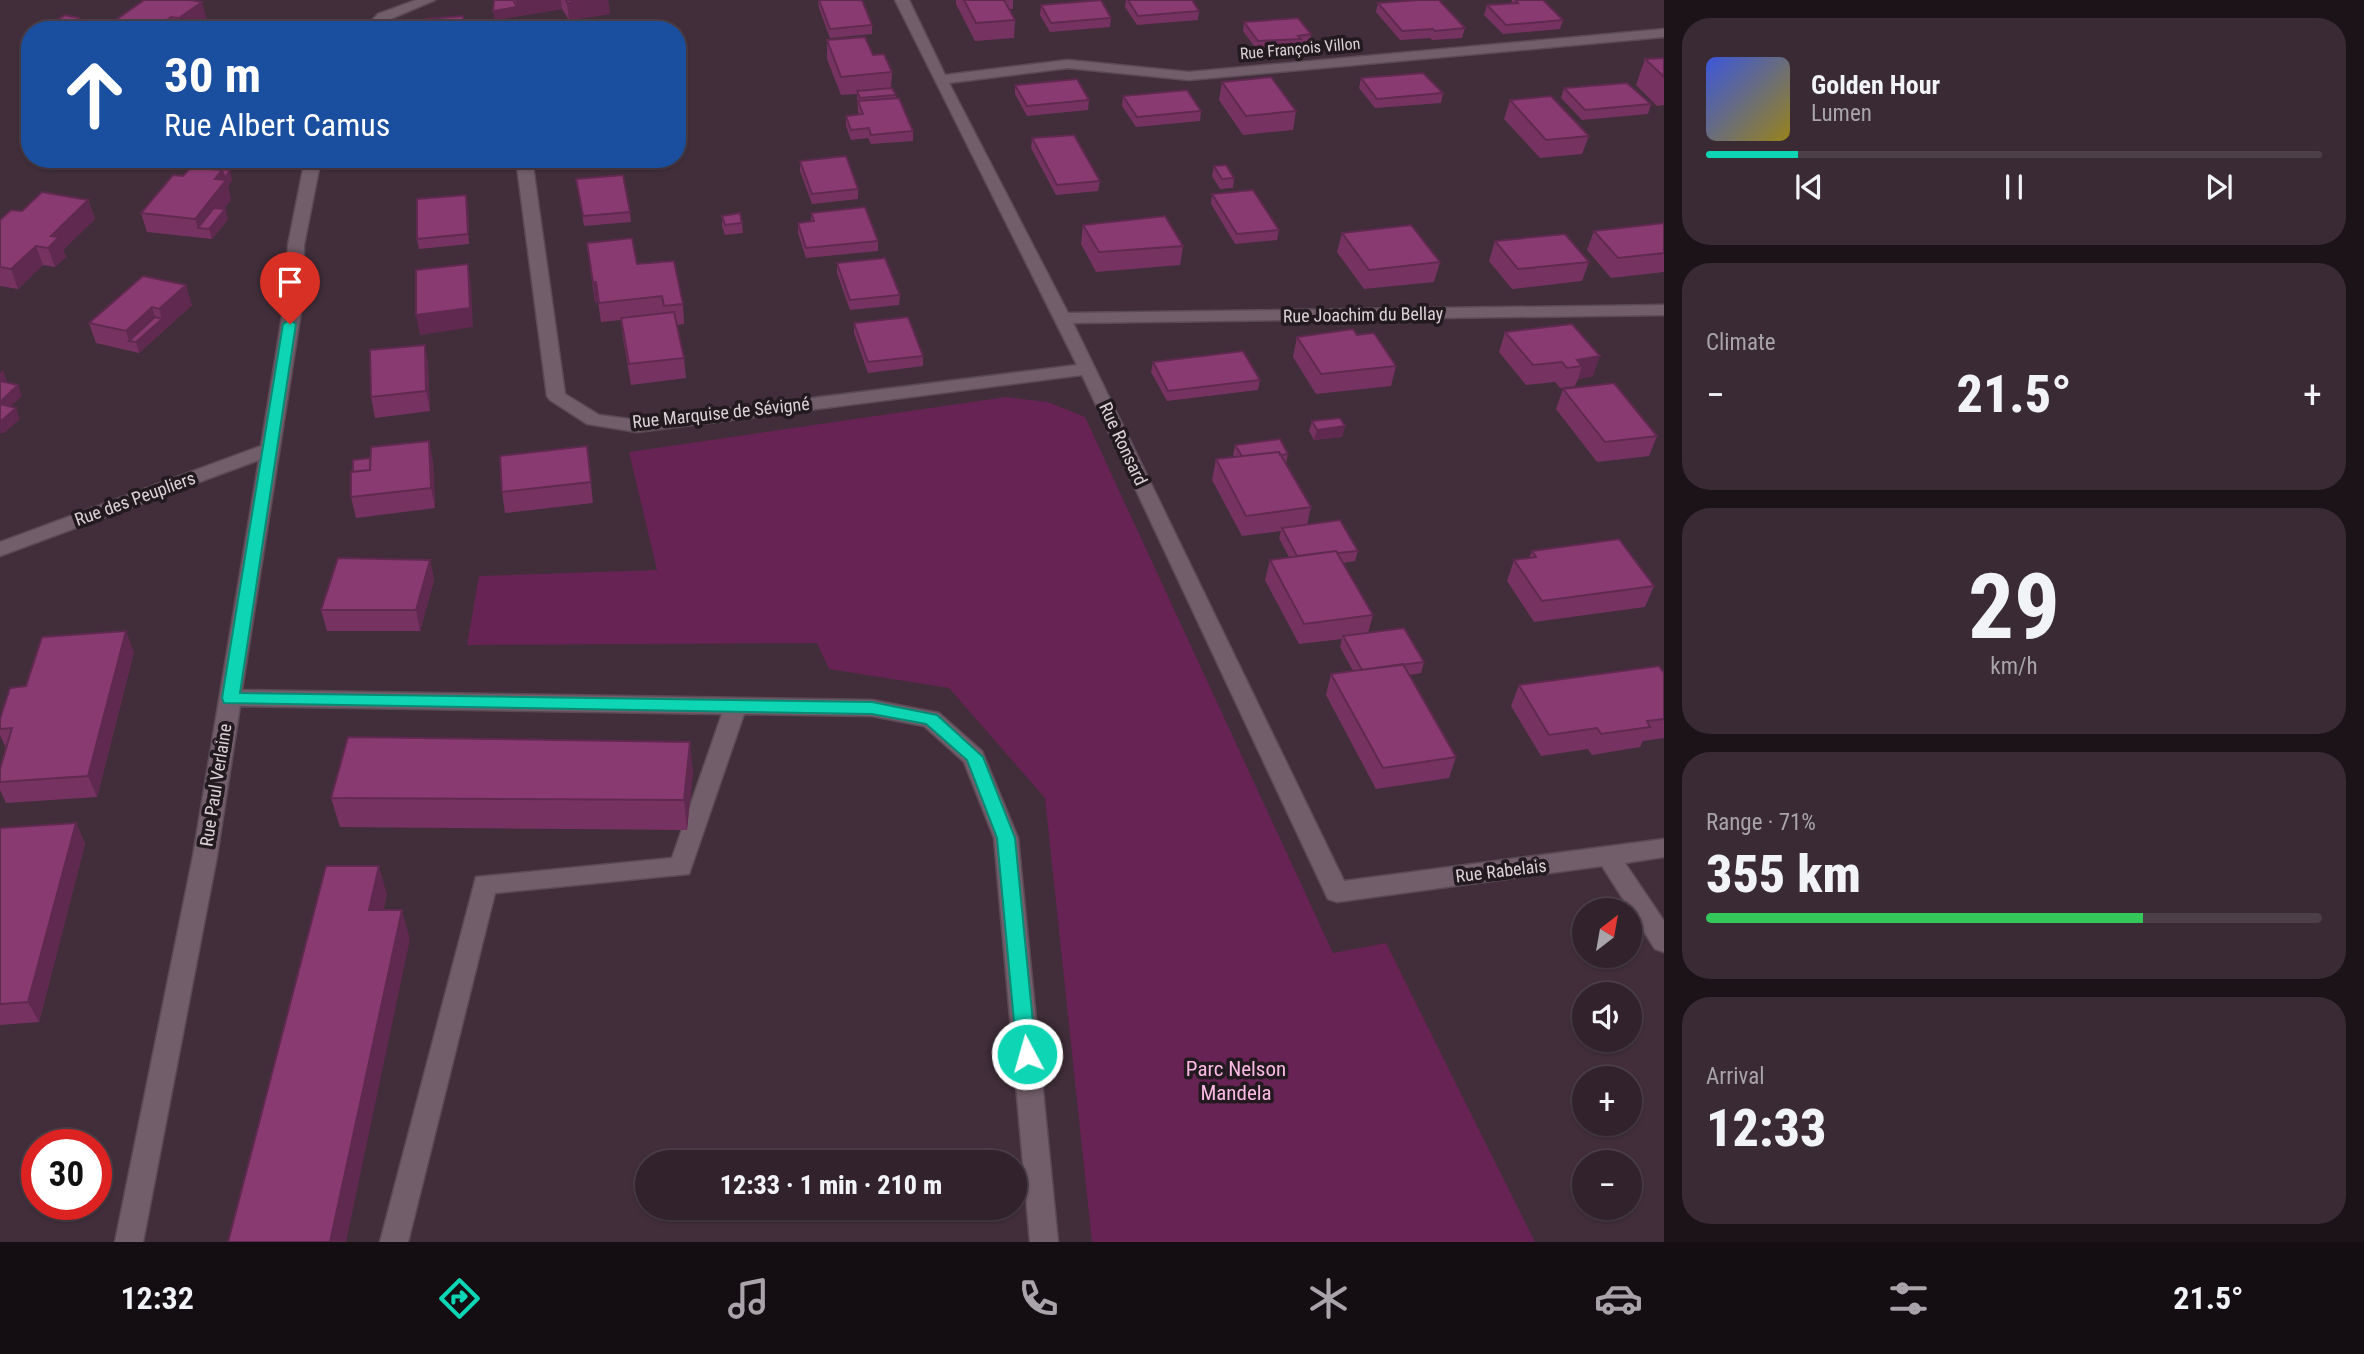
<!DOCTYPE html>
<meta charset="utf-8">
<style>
body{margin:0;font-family:"Roboto Condensed",sans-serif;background:#392a34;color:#f1f3f6;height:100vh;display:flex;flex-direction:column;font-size:26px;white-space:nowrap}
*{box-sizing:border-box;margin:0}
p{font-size:23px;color:#a8a4a9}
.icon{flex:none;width:38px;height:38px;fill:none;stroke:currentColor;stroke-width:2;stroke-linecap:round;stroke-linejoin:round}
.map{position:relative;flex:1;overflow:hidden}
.panel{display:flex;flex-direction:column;gap:18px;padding:18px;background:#1b1318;width:700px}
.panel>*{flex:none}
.hud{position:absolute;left:21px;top:21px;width:665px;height:147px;border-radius:28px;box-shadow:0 2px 5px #0004,0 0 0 2px #4c3f48;background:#1a4fa0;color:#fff;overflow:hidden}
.needle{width:46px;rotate:31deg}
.fabs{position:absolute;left:1572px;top:898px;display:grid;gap:14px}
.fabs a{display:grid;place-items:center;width:70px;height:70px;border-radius:50%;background:#31222c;box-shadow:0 2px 5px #0004,0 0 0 2px #4c3f48;font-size:35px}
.speed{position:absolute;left:21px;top:1129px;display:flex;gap:14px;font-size:35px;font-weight:700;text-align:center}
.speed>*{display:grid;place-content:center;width:91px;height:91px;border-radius:50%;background:#31222c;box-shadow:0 2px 5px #0004,0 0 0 2px #4c3f48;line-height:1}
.speed .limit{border:10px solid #d22;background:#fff;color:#111}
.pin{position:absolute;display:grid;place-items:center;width:60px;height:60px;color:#fff;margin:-72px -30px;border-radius:50% 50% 50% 0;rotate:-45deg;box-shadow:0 0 7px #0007}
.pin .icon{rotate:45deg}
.me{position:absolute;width:77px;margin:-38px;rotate:354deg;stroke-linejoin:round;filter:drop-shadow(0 0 5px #0008)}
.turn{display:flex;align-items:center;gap:24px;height:147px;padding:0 28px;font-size:32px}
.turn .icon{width:91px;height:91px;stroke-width:2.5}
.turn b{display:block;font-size:49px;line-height:60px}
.big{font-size:52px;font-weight:800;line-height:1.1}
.panel .tile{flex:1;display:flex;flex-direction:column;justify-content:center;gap:10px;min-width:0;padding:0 24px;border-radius:28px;background:#392a34}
.panel .dial{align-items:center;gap:0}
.dial b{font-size:91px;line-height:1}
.song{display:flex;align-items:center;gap:21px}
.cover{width:84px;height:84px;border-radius:10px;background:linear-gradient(135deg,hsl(230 70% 55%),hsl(50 70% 35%))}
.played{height:7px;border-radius:4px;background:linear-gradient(90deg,#0ed5b4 15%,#4c3f48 15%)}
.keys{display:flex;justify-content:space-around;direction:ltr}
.heat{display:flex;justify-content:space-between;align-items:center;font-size:38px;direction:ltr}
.charge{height:10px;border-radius:5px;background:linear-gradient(90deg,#34c759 71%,#4c3f48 0)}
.trip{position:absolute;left:635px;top:1150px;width:392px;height:70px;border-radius:35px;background:#31222c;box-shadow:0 2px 5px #0004,0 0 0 2px #4c3f48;font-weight:800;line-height:70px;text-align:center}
.dock{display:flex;height:112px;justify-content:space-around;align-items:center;background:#140e12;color:#a8a4a9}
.dock .icon{width:49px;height:49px}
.dock .on{color:#0ed5b4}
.dock b{font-size:32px;color:#f1f3f6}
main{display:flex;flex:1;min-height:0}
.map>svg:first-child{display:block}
.green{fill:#672353}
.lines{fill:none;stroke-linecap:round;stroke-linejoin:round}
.minor-casing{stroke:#5a4a54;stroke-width:3}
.minor{fill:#725d6a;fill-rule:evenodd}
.wall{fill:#763361}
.shaded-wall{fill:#60294f}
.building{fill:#893b71;stroke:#60294f;stroke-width:2}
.route{fill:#0ed5b4;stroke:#098a75;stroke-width:2}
.labels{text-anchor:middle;stroke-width:7;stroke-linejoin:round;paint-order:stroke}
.far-street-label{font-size:16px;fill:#ddd1d8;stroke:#221a1f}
.street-label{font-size:18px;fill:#ddd1d8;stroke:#221a1f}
.near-park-label{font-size:21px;fill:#fdbae4;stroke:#221a1f}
</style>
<main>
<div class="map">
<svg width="1664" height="1242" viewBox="0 0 1664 1242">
<rect width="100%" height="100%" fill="#412e3a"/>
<path class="green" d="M1006,397L1048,402L1085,417L1333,953L1386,943L1535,1242H1092L1045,798L949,688L829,669L817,643L467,645L479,576L657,570L629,452Z"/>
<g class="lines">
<defs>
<path id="minor" d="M416,0H435L388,20L378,30H363L378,14Z
M895,0H909L945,75L1068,60L1189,72L1664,29V37L1189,80L1068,68L949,83L1068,313L1664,305V315L1073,323L1344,881L1664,839V857L1625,863L1664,921V952L1655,949L1602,866L1337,902L1328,899L1082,375L637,432L587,424L550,400L547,396L516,159H532L565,394L599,415L637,420L1077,365Z
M305,159H321L304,245L303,299L242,690L872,700L939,713L982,751L1018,838L1058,1242H1030L994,838L964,762L924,726L872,716L744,714L689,874L495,893L408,1242H380L476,877L672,858L722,714L240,706L217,856L143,1242H115L193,856L259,460L0,556V542L261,446L285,299L288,245Z"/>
</defs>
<use href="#minor" class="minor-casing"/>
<use href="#minor" class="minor"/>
</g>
<path class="wall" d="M144,0L207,20L193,30H116L113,22Z
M494,0H608L610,14L569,20L562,9L495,20Z
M818,0L872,25V34L830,38L819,8Z
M956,0H1013V9H1010L1015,20L1014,38L975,41L956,4Z
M1126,0H1192L1199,11L1198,20L1137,25L1125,7Z
M1512,0H1543L1563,20L1560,29L1503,34L1484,15L1487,5L1511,3Z
M1378,3L1465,28L1462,38L1432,40L1430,38L1400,40L1376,12Z
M1041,5L1111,18L1110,27L1050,32L1040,15Z
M1244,22L1311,34L1309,44L1299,45V48L1257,50L1243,31Z
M50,25L82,27L78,30H51Z
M827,40L873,55L892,72L891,88L896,95V98L913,131V141L871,144L868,138L851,140L846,126V116L859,115L858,111L857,94L841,95L827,59Z
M1664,58V105L1657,106L1636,85L1645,59Z
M1361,78L1443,93L1441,103L1375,108L1359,88Z
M1222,82L1296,111L1293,130L1243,135L1219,100Z
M1015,85L1089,100L1088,110L1027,116L1015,94Z
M1564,88L1651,104L1648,114L1582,120L1561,98Z
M1123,96L1201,111L1200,121L1136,127L1122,106Z
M1510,100L1589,136L1582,154L1540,158L1504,119Z
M1032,138L1100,181L1098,191L1056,195L1031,148Z
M387,159H438V161L388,165Z
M598,159H652V162L599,166Z
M800,161L858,189V199L812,204L800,171Z
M1214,166L1234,178L1233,188L1220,189L1212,176Z
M576,179L630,212L631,222L584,226Z
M232,180L228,187L231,200L224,209L228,219L212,239L147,232L141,213Z
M1212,194L1279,230L1277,240L1235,244L1211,204Z
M466,195L468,205L469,244L419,249L417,239Z
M88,200L95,219L63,250L66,257L55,267L43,265L18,289L0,286V220L22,211Z
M811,213L878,241V251L806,258L798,233V223L811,221Z
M722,216L742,223L743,233L725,235L722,226Z
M1664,223V272L1611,278L1587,250L1594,231Z
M1083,225L1183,246L1180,265L1096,272L1081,244Z
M1342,233L1440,262L1434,282L1364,289L1337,252Z
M1495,241L1589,262L1582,281L1512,289L1489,261Z
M587,243L637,264L683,304L684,324L677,325L684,358L686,378L631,385L623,338L621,320L601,322L598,302L595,303Z
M837,263L900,295L899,305L850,310L837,273Z
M143,276L192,305L139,353L96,343L89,323Z
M854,323L923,356V366L868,373L854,333Z
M1572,324L1593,376L1578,379L1575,386L1560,388L1555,382L1526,385L1499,352L1505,332Z
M1357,335L1396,366L1391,386L1316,394L1293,357L1297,337Z
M425,345L428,365L430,411L375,418L371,397Z
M1153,362L1260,380L1258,390L1167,401L1151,372Z
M1563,389L1657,436L1649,456L1597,462L1556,409Z
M1312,421L1345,426L1342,437L1314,440L1309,431Z
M1235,445L1288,454L1286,464L1311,507L1307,525L1358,551L1355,561L1343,563L1373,615L1368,633L1424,662L1421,673L1409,675L1456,757L1449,778L1376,789L1326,695L1331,674L1353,671L1340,647L1342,639L1299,644L1265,580L1270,560L1289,557L1279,538L1281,531L1242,536L1212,480L1216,459L1234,457L1233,456Z
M587,446L593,503L505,513L502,492Z
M433,461L435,508L356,518L351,497Z
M1532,551L1654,586L1645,607L1534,622L1507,581L1514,560L1529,558Z
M430,560L434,580L420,631H327L321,610Z
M134,652L97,797L6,803L0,790V769L6,748L0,735V719L26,686Z
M1664,673V738L1643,741L1640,747L1592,755L1588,749L1541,756L1511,706L1519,685Z
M693,771L687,830L340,827L331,798Z
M76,823L85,844L39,1022L0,1025V828Z"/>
<path class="shaded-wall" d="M516,0H561L562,9L495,20L493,11L517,7Z
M583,0H608L610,14L569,20L567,3Z
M202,2L207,20L193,30H182L179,18Z
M171,17L174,30H155V29Z
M79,18L82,27L78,30H66L65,28Z
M222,170H230L232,180L228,187L231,200L208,229L198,228L195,219L215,179Z
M466,195L468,205L469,244L468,234Z
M88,200L95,219L63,250L66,257L55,267L48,248L51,236Z
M225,209L228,219L212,239L209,229Z
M36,246L43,265L18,289L11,269Z
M468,264L471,284L473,327L420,335L416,315Z
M596,282L598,302L595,303L593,283Z
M186,285L192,305L165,329L159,309Z
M152,307L157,323L162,319L165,329L139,353L136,342L129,341L126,331Z
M425,345L428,365L430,411L426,391Z
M1600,356L1593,376L1578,379L1582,366L1577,360Z
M3,370L7,381L0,387V373Z
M18,385L22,396L2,414L0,409V402Z
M16,408L20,419L4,433H0V422Z
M1345,426L1342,437L1314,440L1317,430Z
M429,441L433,461L435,508L431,488Z
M430,560L434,580L420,631L416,610Z
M126,631L134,652L97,797L88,776Z
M690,742L693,771L687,830L684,800Z
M76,823L85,844L39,1022L28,1002Z
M379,866L387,895L378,938L369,910Z
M402,910L410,939L346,1242H330Z"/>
<path class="building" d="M144,0H190L202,2L179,18L171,17L155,29L113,22Z
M494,0H513L517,7L493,11Z
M566,0H583L567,3Z
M819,0H862L872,25L830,29Z
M964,0H1004L1015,20L976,23Z
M1101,0L1111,18L1051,23L1041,5Z
M1128,0H1192L1199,11L1138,16Z
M1418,0H1439L1465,28L1435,31L1433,29L1402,31L1378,3Z
M1516,0H1543L1563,20L1506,25L1487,5L1518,3Z
M65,15L79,18L65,28L50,25Z
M463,16V30H426V19Z
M1298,18L1311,34L1298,36L1301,39L1258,41L1244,22Z
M173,26L182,27L178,30H168Z
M618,27L619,30L590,29Z
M865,37L873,55L884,54L892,72L841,77L827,40Z
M1664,58V77L1645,59Z
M1423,73L1443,93L1377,99L1361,78Z
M1271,77L1296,111L1246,116L1222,82Z
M1077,79L1089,100L1027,106L1015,85Z
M1627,83L1651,104L1585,110L1564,88Z
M892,88L896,95L860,98L857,91Z
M1187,90L1201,111L1137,117L1123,96Z
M1551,96L1589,136L1546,140L1510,100Z
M899,98L913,131L871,135L869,128L851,130L846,116L863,114L858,101Z
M1074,135L1100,181L1057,185L1032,138Z
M846,156L858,189L812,194L800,161Z
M1226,165L1234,178L1222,179L1214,166Z
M191,167L222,170L215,179L226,180L195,219L141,213L173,175L183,176Z
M204,167L230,170L225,178L222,170Z
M623,175L630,212L583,216L576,179Z
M1253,190L1279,230L1237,234L1212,194Z
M42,192L88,200L51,236L59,237L48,248L36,246L11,269L0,267V220L11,210L22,211Z
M466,195L468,234L417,239V199Z
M865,207L878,241L806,248L798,223L814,221L811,213Z
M214,208L225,209L209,229L198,228Z
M740,213L742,223L725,225L722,216Z
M1165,216L1183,246L1099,252L1083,225Z
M1664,223V253L1618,258L1594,231Z
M1411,225L1440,262L1369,270L1342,233Z
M1565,234L1589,262L1518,269L1495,241Z
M632,238L637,264L674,261L683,304L664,306L662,296L599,303L596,282L593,283L587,243Z
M885,258L900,295L850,300L837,263Z
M468,264L470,308L416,315V270Z
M143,276L186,285L159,309L152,307L126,331L89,323Z
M674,312L684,358L629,364L621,318Z
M155,317L162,319L136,342L129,341Z
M908,317L923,356L868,362L854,323Z
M1572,324L1600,356L1577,360L1582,366L1567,368L1562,362L1533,365L1505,332Z
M1353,329L1357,335L1374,333L1396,366L1321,374L1297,337Z
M425,345L426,391L371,397L370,350Z
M1243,351L1260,380L1168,391L1153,362Z
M0,381L18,385L0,402Z
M1614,383L1657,436L1605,442L1563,389Z
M0,404L16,408L0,422Z
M1340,418L1345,426L1317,430L1312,421Z
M1280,439L1288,454L1280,455L1279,452L1242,456L1235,445Z
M429,441L431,488L351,497V472L370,470L371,447Z
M587,446L591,482L502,492L500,456Z
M1279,452L1311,507L1246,516L1216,459Z
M370,458V470L353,472V460Z
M1340,520L1358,551L1338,553L1336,551L1297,556L1282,528Z
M1619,539L1654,586L1542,601L1514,560L1536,557L1532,551Z
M1336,551L1373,615L1304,624L1270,560Z
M338,558L430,560L416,610H321Z
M1404,628L1424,662L1362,670L1343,636Z
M126,631L88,776L0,782V769L12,728L0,729V719L10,688L26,686L42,637Z
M1403,664L1456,757L1383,768L1331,674Z
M1659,666L1664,673V719L1647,721L1650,727L1601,734L1597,728L1549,735L1519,685Z
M348,737L690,742L684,800L331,798Z
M76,823L28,1002L0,1004V828Z
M326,866H379L369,910H402L330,1242H228Z"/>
<path class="route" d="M290,320L296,324L240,693L872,702L937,715L983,757L1015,838L1036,1054L1034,1060L1027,1062L1020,1060L1017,1054L997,838L967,760L926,724L872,714L224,703L222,698L283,324Z"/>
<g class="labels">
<g class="far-street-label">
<text transform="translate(1300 48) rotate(-5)" y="6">Rue François Villon</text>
</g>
<g class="street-label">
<text transform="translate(1363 315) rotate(-1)" y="6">Rue Joachim du Bellay</text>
<text transform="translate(721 413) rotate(-6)" y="6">Rue Marquise de Sévigné</text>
<text transform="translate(1123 444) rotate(65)" y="6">Rue Ronsard</text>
<text transform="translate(135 499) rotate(-20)" y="6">Rue des Peupliers</text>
<text transform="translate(216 785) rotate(-81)" y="6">Rue Paul Verlaine</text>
<text transform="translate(1501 871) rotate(-7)" y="6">Rue Rabelais</text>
</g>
<g class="near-park-label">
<text x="1236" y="1076">Parc Nelson<tspan x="1236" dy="24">Mandela</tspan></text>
</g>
</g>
</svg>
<div class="fabs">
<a><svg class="needle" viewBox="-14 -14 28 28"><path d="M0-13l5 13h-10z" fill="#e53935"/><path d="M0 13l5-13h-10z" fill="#a8a4a9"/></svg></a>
<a><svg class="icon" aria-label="sound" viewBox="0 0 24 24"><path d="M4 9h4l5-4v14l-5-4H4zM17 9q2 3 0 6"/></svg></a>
<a>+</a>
<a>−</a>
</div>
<div class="speed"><div class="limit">30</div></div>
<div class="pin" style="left:290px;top:324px;background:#d93025"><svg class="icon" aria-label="arrive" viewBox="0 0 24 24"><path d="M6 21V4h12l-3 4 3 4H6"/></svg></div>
<svg class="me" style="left:1027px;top:1054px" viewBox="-20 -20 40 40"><circle r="17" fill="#0ed5b4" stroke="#fff" stroke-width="3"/><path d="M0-11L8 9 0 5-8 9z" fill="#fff"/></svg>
<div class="trip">12:33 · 1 min · 210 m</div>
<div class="hud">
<div class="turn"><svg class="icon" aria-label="ahead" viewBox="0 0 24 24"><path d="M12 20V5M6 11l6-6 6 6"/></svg><div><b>30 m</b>Rue Albert Camus</div></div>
</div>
</div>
<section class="panel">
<div class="tile">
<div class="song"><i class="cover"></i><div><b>Golden Hour</b><p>Lumen</p></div></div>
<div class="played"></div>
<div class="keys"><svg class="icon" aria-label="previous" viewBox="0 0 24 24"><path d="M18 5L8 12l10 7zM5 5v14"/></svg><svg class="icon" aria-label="pause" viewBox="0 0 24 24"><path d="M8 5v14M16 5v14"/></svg><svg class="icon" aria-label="next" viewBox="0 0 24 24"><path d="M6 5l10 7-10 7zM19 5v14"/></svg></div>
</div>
<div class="tile"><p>Climate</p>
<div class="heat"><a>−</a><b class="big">21.5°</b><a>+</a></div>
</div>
<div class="tile dial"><b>29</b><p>km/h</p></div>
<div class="tile"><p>Range · 71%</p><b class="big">355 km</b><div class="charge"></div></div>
<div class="tile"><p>Arrival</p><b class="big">12:33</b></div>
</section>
</main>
<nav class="dock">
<b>12:32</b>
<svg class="icon on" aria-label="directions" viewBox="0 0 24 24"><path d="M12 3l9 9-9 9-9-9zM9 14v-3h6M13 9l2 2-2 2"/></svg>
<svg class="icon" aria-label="music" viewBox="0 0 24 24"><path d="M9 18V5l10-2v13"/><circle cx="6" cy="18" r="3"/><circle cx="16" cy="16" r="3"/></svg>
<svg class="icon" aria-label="phone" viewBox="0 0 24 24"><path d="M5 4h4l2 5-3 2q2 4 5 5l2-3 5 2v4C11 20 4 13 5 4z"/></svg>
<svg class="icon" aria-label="climate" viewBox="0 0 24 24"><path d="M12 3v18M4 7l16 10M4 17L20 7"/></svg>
<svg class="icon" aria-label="car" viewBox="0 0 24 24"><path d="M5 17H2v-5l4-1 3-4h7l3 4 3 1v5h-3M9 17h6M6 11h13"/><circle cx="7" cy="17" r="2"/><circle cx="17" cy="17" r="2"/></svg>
<svg class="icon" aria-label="filters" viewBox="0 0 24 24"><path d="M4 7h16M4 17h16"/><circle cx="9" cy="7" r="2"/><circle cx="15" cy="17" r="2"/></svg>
<b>21.5°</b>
</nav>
